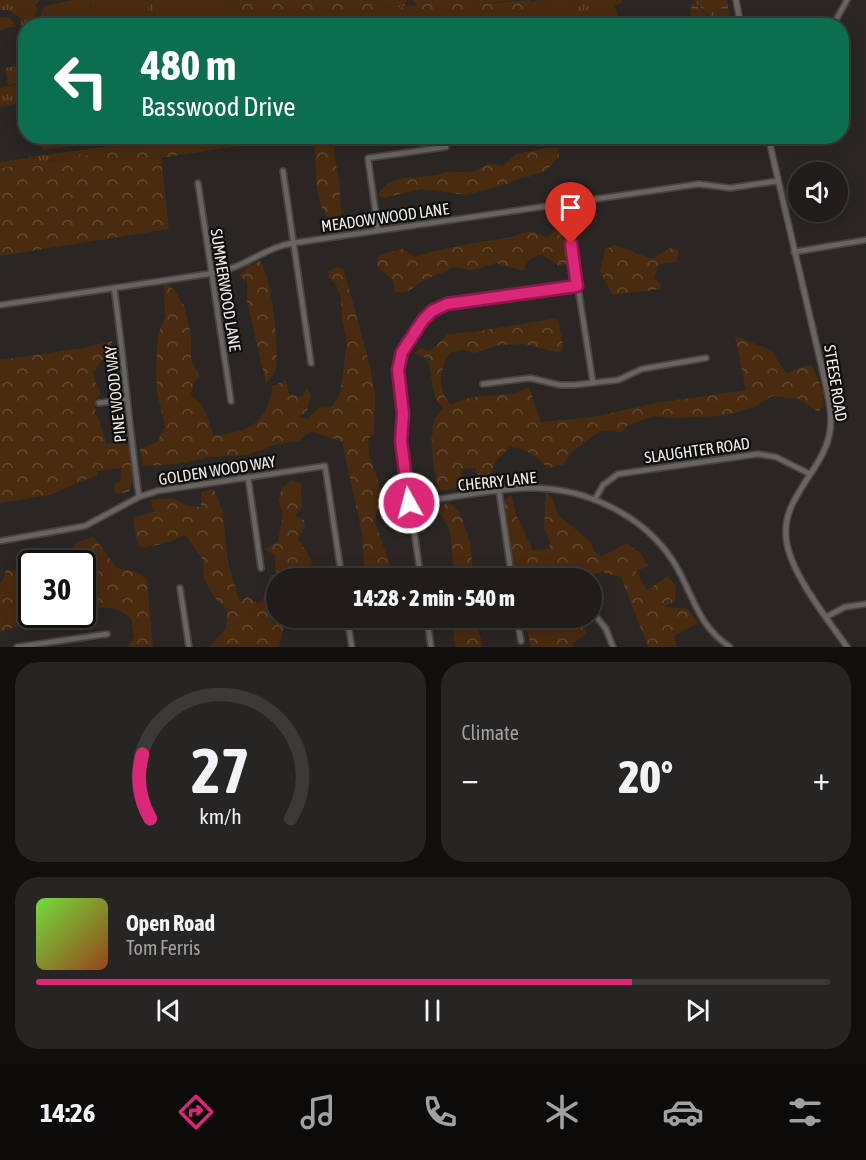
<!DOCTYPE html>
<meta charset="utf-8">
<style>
body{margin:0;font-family:"Asap Condensed",sans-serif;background:#272523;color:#f1f3f6;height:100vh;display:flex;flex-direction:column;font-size:22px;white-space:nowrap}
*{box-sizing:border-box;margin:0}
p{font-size:20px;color:#a1a1a2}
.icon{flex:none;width:33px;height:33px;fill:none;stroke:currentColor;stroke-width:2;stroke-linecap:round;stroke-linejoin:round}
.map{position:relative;height:647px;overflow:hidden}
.details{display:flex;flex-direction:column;gap:15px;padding:15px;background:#110f0e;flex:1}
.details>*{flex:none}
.top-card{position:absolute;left:18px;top:18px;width:831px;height:126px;border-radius:24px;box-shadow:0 3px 15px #0003,0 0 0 2px #3c3a39;background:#0b6e4f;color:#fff;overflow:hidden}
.controls{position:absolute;left:788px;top:162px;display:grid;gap:12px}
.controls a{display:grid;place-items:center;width:60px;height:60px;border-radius:50%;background:#1f1c1a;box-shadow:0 3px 15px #0003,0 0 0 2px #3c3a39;font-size:30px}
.speed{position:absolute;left:18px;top:550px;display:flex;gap:12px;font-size:30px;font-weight:700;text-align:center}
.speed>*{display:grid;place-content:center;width:78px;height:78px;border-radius:50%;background:#1f1c1a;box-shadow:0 3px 15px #0003,0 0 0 2px #3c3a39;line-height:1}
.speed .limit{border:3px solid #111;border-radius:9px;background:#fff;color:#111}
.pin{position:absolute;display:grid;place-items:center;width:51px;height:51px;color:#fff;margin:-62px -26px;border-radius:50% 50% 50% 0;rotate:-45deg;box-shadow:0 0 6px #0007}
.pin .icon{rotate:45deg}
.me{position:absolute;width:66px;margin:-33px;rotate:353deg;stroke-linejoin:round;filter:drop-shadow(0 0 4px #0008)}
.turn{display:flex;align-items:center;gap:21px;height:126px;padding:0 24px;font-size:27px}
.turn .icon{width:78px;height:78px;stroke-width:2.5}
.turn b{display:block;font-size:42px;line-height:51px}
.big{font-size:45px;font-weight:800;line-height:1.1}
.details .widget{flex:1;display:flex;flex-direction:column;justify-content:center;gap:9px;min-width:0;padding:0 21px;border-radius:24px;background:#272523}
.details .dial{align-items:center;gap:0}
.dial svg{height:156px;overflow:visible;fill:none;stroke:#3c3a39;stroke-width:7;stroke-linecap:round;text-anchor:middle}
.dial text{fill:#f1f3f6;stroke:none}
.song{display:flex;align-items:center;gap:18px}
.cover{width:72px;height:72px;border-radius:9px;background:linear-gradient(135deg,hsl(100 70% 55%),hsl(20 70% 35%))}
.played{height:6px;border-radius:3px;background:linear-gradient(90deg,#db2777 75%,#3c3a39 75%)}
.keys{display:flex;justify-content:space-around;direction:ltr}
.heat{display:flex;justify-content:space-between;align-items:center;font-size:33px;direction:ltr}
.details .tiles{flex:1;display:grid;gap:15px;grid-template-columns:1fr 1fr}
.widget:last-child{grid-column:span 2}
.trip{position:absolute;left:266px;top:568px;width:336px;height:60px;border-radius:30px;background:#1f1c1a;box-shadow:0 3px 15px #0003,0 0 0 2px #3c3a39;font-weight:800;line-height:60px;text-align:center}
.dock{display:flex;height:96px;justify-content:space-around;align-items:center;background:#0c0b0a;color:#a1a1a2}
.dock .icon{width:42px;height:42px}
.dock .selected{color:#db2777}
.dock b{font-size:27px;color:#f1f3f6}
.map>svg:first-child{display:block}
.grass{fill:url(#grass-tufts)}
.forest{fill:url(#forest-crowns)}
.wetland{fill:url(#wetland-marsh)}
.green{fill:#492b10}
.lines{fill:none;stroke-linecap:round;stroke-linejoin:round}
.minor-casing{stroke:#474442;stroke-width:8}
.tertiary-casing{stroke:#474442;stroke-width:8}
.minor{stroke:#686460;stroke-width:4.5}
.tertiary{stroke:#686460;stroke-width:5}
.route-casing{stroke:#8e194d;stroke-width:15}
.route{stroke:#db2777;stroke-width:10}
.labels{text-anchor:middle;stroke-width:4.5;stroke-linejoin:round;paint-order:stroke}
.street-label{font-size:16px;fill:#f0edeb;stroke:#110f0e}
</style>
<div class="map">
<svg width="866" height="647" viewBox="0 0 866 647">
<defs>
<pattern id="grass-tufts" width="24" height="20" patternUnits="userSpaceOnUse" patternTransform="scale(1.5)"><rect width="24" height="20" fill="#492b10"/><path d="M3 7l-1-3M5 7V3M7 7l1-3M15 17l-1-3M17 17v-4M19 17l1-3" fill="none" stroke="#644a33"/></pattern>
<pattern id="forest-crowns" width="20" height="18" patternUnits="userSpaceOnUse" patternTransform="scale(1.5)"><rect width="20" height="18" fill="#492b10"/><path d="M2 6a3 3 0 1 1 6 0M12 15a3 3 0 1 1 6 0" fill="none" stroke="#644a33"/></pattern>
<pattern id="wetland-marsh" width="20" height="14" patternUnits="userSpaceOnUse" patternTransform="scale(1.5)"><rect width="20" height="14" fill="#492b10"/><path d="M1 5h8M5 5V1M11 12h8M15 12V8" fill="none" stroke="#644a33"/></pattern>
</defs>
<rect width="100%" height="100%" fill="#292623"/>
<path class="grass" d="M0,0H40L35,6L38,8L35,14V25L26,26L25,40L20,18L9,10H0Z
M90,0H94L98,18L103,25L88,26L91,9Z
M144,0H152L156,25H148Z
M227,0H239L243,25H232Z
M378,0H407L405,6L392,9Z
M412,0H516L477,4L417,5Z
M538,0H622L623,2L614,6L619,18L616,20L618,26L534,25L530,3Z
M0,17L10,18L16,26L0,30Z
M21,65L19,83L8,85L5,68Z
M19,84L18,102L12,105L0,107V88Z
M173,137H207L0,168V162L29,158V153L31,157Z
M96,139L97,142L44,150L35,143L45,142L46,146Z"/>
<path class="forest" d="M239,0H377L392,9L427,3L477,4L530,0L534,25H243Z
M207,137H297L161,158L169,229L0,256V168Z
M312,137H336C332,153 336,163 339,179C341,190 339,201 342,212L336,227C307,200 321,169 312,137Z
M546,148H558L559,157L546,171L529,177L521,178L504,185L466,195L422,189L383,198L378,195C387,176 410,178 428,176C435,176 441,173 447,172C462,171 475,176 487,163L503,166L516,154Z
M562,226L567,236V264L559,266L541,254C532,258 526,260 524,271L496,263L473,270L453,267C445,273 439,273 431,277C417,282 411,295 395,292L393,281L377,266L378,255L403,249L415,257C444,247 476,243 506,238C514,237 525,230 533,232C537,233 542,236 546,238Z
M616,245L652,259L670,248L679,250L677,262L659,264L654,278L661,285V289L612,295L600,271L605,249Z
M260,261C272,278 279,345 276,367C275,374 271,378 266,383L247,302V282L239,275L248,266Z
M338,267L344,270L370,366L375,396L374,434L368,439L369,455L380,486L379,506L374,520L389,561L393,579H369L364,564L362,533L342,442L311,431L299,441L278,444L246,455L211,457L177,464L143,466L140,449L157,442L165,427L157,392L156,369L158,334L165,317L164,280L175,291L184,306L191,335V359L200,377L194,382L191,395C206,407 208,419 213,436C251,430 264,427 273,386L286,380L289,394L301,397L307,389L311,395L307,411L299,417L308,419L318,408L331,407L340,394L347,343L342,320L341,297L336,285L329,278L328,271Z
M552,319L558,320L563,346L561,353L524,344L499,345L475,353L462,350L450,353C439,369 437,390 451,405C474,390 506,401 529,387L541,422L593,417L655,403L746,390L735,336L771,350L786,373L811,364L823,391L824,407L818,412L798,399L772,396L753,408L721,416L672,418L653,416L627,426L621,432L600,431L572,452L563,465L548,468C536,456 526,448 510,447L495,462L490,479L479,482L475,468L460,469L465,486L438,492C435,469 423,424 443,409L435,399L428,359L414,353L420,348L430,351L448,334L473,332Z
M112,341V354L103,359L93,373L96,384L101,394L96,398L95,414L99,419L106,444L118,442L128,445L134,474L129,492L117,494L113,486L120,481L121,468L97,471V475L50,495L0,503V360L83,348Z
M291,480L301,484L302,507L295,516L304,520L305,527L298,539L312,561L309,579H282L275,570V555L264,549L278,542L283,514L278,501L282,488Z
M214,489L223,513L228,563L240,603L247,596L258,604L269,593L270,574L279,579H276V618H286L279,647H209L226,629L227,610L215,598L204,579L203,560L185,535L167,543L141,548L135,535L133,517L153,512L151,500L172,498L188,506L201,507V492Z
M546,492L552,498L558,515L591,542L594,551L601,557L626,543L640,553L648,566L636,571L647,590L668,576L676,586L675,601L664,607L688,609L698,623L674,636L677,647H648L621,577L602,572L579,579H514L504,501L511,495L516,514L533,550L549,549L550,540L544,529Z
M448,502L460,512L470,543L474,579H451L453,565L450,531L438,509Z
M94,537L117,568L137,572L147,580L153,647H128L134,637L131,618C113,605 104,606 83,612L82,564H39L71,554L77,542Z
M31,567L32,615H52L0,632V583L2,582L6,570H23Z
M452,618H475L483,647H455Z
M524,618L540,631L567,627L584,619L586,634L573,643L572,647H531Z"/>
<path class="wetland" d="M693,0H726L731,18L730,22L723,25L717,24Z
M693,3L705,13L713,25H692L690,8Z"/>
<path class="green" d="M73,0H90L91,9L88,25H43L41,14L44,6Z
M94,0H144L147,1L150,25H103L98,18Z
M152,0H227L232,25H156Z
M554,0H574L580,25H543L538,4Z"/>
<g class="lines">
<defs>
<path id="minor" d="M836,20L847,0
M283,171L311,363
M198,183L231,401
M565,204L593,383
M378,230L368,158L446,147
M794,252L866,240
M114,288C124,357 129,427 139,497
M0,305L221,272C247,265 267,247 293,243L699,184L730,188L778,181
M483,384L530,378L560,385H574L618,380L642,369L706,358
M99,403L127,399
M248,477L261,568
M499,491L512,579
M595,499L603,485L618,474L758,454L776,457L810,474
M409,503C449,499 492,488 532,488C586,488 643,515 673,561C694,594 695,623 730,647
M0,541L85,526L139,497L157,491L325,466L342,579
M421,579L401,441L403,413L398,370L400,356L412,337L428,314L441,306L577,286
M180,588L189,647
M591,610L606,629L613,647
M826,617L845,607L866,604
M347,618L352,647
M427,618L431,647
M517,618L521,641
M17,647L107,634"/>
<path id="tertiary" d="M736,0L741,26
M768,136L824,377C828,396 834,417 829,436C820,475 778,500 787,544C793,576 828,620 847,647"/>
</defs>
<use href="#minor" class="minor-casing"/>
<use href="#tertiary" class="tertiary-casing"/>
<use href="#minor" class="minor"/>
<use href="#tertiary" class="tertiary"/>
</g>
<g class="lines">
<defs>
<path id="route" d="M409,503L401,441L403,413L398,370L402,352L423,320L432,311L447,304L577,286L571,244"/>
</defs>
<use href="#route" class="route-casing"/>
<use href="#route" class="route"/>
</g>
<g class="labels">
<g class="street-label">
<text transform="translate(385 217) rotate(-8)" y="6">MEADOW WOOD LANE</text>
<text transform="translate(226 290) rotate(81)" y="6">SUMMERWOOD LANE</text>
<text transform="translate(836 383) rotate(81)" y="6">STEESE ROAD</text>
<text transform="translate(115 394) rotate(-96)" y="6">PINE WOOD WAY</text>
<text transform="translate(697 450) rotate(-8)" y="6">SLAUGHTER ROAD</text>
<text transform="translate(217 470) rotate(-9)" y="6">GOLDEN WOOD WAY</text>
<text transform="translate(497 481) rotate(-6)" y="6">CHERRY LANE</text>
</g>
</g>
</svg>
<div class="controls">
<a><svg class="icon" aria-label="sound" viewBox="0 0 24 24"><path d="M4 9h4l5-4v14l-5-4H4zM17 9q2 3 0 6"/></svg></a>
</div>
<div class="speed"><div class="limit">30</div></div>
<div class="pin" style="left:571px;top:244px;background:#d93025"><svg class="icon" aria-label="arrive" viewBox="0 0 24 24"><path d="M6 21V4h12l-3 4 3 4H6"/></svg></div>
<svg class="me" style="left:409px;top:503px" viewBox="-20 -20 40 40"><circle r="17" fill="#db2777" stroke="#fff" stroke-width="3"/><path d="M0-11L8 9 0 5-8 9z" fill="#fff"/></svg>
<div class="trip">14:28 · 2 min · 540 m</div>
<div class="top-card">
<div class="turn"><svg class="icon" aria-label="left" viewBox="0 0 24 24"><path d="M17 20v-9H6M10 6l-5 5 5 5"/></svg><div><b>480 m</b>Basswood Drive</div></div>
</div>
</div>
<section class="details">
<div class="tiles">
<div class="widget dial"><svg viewBox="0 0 100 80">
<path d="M14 69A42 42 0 1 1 86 69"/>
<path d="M14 69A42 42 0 0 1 10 36" stroke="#db2777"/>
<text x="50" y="56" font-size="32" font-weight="700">27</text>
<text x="50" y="72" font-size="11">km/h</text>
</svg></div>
<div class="widget"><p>Climate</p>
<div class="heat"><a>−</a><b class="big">20°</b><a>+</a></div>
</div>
<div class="widget">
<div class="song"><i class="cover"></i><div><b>Open Road</b><p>Tom Ferris</p></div></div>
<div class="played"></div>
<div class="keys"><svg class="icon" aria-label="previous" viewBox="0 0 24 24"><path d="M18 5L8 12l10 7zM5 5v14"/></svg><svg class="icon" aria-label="pause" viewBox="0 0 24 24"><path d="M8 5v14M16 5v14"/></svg><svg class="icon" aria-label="next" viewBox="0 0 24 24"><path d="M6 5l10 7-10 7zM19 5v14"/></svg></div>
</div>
</div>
</section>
<nav class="dock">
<b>14:26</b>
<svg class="icon selected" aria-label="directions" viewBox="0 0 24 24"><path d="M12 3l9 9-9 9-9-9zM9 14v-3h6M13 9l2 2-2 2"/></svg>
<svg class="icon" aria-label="music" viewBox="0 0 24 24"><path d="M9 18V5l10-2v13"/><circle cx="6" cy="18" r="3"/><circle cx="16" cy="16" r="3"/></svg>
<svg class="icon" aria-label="phone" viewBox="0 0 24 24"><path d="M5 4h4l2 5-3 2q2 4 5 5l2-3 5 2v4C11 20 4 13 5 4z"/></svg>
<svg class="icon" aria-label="climate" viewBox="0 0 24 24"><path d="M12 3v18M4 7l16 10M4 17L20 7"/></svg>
<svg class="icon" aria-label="car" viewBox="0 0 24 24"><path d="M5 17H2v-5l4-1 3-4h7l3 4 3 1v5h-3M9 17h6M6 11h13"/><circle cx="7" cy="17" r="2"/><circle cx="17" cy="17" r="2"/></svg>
<svg class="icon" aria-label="filters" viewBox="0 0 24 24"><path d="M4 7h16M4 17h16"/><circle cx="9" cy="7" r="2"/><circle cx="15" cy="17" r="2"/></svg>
</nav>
